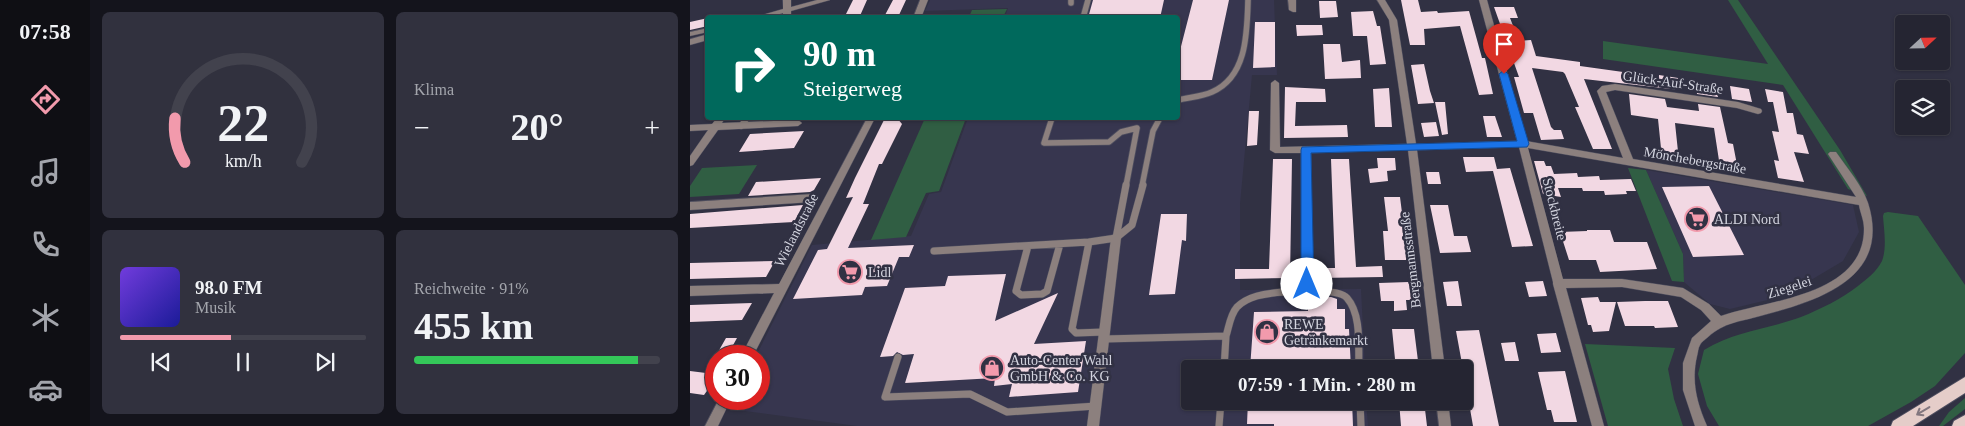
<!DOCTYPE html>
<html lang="de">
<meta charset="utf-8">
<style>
body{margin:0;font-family:Georgia,serif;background:#31313e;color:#f1f3f6;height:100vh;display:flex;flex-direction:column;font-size:19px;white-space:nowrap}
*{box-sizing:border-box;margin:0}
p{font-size:16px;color:#a3a5ac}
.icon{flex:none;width:28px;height:28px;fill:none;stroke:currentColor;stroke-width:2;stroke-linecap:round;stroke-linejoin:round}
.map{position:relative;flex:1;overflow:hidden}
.side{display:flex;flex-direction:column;gap:12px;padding:12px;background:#14141c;width:600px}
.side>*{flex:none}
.hud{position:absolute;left:15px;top:15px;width:475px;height:105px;border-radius:5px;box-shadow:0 1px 4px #0004,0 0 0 1px #42424d;background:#00695c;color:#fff;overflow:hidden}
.needle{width:32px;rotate:68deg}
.tools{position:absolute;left:1205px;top:15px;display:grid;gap:10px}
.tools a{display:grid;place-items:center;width:55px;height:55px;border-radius:5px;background:#252532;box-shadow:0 1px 4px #0004,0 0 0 1px #42424d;font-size:25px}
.speed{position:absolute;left:15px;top:345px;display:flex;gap:10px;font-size:25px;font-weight:700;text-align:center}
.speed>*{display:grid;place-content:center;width:65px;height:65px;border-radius:50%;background:#252532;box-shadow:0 1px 4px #0004,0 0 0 1px #42424d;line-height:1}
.speed .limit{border:8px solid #d22;background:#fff;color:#111}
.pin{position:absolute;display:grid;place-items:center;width:42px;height:42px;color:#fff;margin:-51px -21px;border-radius:50% 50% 50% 0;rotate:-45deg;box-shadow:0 0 5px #0007}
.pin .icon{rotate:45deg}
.me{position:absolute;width:55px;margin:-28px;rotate:0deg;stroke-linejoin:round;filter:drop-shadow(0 0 4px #0008)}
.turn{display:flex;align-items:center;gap:18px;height:105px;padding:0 15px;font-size:22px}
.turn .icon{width:65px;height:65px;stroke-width:2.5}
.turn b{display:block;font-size:35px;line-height:42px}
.big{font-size:38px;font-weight:600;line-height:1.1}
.side .tile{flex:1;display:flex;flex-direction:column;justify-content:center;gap:8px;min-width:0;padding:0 18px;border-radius:8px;background:#31313e}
.side .dial{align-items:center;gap:0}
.dial svg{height:130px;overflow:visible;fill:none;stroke:#42424d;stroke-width:7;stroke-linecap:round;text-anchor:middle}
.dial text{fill:#f1f3f6;stroke:none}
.song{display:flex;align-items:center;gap:15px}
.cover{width:60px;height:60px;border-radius:8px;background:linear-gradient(135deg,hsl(260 70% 55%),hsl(240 70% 35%))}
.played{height:5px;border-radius:2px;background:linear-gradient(90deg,#f29aac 45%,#42424d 45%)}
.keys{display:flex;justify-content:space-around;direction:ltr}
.heat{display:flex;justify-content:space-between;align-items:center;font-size:28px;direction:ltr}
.charge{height:8px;border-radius:4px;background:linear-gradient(90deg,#34c759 91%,#42424d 0)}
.side .tiles{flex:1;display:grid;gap:12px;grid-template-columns:repeat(2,1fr)}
.trip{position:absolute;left:491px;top:360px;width:292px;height:50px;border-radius:5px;background:#252532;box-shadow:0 1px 4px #0004,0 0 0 1px #42424d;font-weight:600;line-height:50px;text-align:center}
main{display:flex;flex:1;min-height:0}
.tab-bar{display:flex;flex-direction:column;width:90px;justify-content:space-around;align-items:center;background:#0f0f14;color:#a3a5ac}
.tab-bar .icon{width:35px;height:35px}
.tab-bar .current{color:#f29aac}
.tab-bar b{font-size:22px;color:#f1f3f6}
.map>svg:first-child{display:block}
.built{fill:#37364f}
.green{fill:#305e43}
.building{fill:#f2d8e3}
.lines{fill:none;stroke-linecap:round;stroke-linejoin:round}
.service-far1-casing{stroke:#4e4e5f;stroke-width:7}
.service-casing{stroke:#4e4e5f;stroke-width:8}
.minor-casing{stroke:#4e4e5f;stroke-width:1}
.primary-casing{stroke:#4e4e5f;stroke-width:2}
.service-far1{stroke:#8c807e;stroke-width:5.5}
.service{stroke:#8c807e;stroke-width:7}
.minor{fill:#8c807e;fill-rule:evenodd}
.primary{fill:#e5cdc9;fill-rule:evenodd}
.oneway{stroke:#82777f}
.route{fill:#1a73e8;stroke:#114b97}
.labels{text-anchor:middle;stroke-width:5;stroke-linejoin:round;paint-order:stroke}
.street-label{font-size:14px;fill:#d3d4df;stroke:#313143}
.poi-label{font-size:14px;fill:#d3d4df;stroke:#313143;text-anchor:start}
</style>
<main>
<nav class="tab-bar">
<b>07:58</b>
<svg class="icon current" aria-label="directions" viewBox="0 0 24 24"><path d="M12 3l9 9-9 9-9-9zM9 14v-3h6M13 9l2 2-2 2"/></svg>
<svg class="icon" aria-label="music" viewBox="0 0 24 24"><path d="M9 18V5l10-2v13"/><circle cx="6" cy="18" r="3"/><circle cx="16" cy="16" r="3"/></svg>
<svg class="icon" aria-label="phone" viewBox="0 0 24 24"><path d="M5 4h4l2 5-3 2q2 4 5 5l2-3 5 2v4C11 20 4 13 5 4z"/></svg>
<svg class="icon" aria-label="climate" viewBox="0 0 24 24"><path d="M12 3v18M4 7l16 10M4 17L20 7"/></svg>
<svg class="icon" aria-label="car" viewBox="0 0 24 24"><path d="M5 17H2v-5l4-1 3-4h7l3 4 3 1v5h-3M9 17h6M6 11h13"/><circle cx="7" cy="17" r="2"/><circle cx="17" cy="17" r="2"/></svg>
</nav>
<section class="side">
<div class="tiles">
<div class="tile dial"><svg viewBox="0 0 100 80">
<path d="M14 69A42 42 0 1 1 86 69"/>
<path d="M14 69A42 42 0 0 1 8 42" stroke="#f29aac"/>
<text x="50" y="56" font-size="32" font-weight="700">22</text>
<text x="50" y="72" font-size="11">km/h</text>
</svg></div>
<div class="tile"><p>Klima</p>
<div class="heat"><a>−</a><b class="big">20°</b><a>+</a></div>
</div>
<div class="tile">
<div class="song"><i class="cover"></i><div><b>98.0 FM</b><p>Musik</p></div></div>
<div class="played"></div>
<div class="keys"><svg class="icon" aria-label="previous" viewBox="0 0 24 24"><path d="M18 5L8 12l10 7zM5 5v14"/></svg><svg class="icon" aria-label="pause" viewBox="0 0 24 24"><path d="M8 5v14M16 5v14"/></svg><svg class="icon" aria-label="next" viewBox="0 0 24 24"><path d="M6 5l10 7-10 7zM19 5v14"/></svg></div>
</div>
<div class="tile"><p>Reichweite · 91%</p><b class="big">455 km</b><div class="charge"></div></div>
</div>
</section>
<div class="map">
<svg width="1275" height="426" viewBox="0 0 1275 426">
<rect width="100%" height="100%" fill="#313143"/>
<path class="built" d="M240,0H584L587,75H562L550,204V290L671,289L675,369H500V401H676L678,426H167L40,409L45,399H69V356H66L122,245L221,236L239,194L251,192L278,118H488V18L315,17L318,8L235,11Z
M956,170L1163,205L1169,232L1153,261L1094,296L1040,309L1020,304L994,282L993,254Z"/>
<path class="green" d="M1038,0H1048L1150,150L1177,196L1158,189L1093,85L913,59V41L1078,64Z
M317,9L313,17H279L282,10Z
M235,118H276L249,191L236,193L216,237L181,240Z
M67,165L49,194L0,197V186L12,168Z
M938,168L956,170L993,254L994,282L982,281Z
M1198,212L1228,216L1275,285V353L1245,386L1221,402L1178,426H1029L1017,406L1008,374L1014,350C1044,331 1079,329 1111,317C1131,309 1151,299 1168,286C1178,278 1186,272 1192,261C1197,248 1194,230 1193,216L1194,213Z
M895,344L985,348L978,369L984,399L993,426H918Z
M1275,398V409L1253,426H1249L1259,412Z"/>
<path class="building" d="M163,0H177L169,18H154Z
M203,0H216L209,15H195Z
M403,0H474L470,18H398Z
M503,0H539L522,80H488V58Z
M711,0H728L731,12L747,11L748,13L779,11L792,58H795L803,94L789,95L770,26L734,29L735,45H720Z
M629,1H646L648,17L630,18Z
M804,7H824L828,18H820L829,41L841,40L846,56L890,62V66L969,77V75L988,78L990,90L894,79L922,149H903L885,107H889L875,74L873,72L842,68L861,127L864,130H871L874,139L851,140L843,113H834L824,77H829Z
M683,11L687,26H690L696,64L680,65L677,36H663L661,12Z
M18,18V26L0,30V22Z
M565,22H585V67L563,68Z
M606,25H632L633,35L607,36Z
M633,44H650L652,62L670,60L671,78L635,79Z
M734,64L740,91L744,103L728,104L721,65Z
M1006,85L1026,88L1028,97L1007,94Z
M1040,86L1059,89L1062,102L1042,99Z
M595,87L635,89L636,102H606L605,126L657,125L658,137L594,138Z
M699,88L702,127H685L683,89Z
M1075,89L1093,92L1097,113H1103L1107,134L1113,135L1119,154L1104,152L1114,182L1088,178L1084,160L1089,161L1082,131L1089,132L1083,102H1078Z
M939,94L975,99L977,107L1009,111L1008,104L1030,107L1038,143L1043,144L1048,170L1030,167L1024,128L985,123L989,161L972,158L968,119L941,115Z
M745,102H755L758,134L752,135Z
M559,111H569L567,145L557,146Z
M793,116H805L812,137H797Z
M195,118H207L212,124L192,164H189L173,204H179L158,248L224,245L219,257H209L197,286L175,287L172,295L103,299L128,250L137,249L163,197L156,198L165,178Z
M746,122L749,136L734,137L731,123Z
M114,131L104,148L49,152L60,134Z
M773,157H804L807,169L820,168L843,246L822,247L803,171L776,172Z
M687,158H705L706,170L697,171L698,181L680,183L678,169L688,168Z
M583,159H602L600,278L545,279V269H579Z
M641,159H659L666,267L692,266L693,277L628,278V268H645Z
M844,161H854L856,166H861L864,174L887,173L888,177L909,176L910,180L941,179L946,191H936L937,194L915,195L914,191H893L892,188H868L871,197L853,194Z
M736,172H749L751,184H738Z
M131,178L124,190L120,192L58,196L66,182Z
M1019,186L1054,255L1003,257L972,187Z
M694,197H710L718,260H695L693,231H698Z
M113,205L104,222L0,228V214Z
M740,205H758L764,236H777L781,252L750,253Z
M471,214H497L496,241L492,240L485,294L459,295Z
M897,230H920L924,242H957L967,269L910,272L906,260H879L870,232L897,231Z
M85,261L76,277L0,279V263Z
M316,274L305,321L368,293L344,344L396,341L388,392L319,397L322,384L304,386L305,378L215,383L224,354L213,355L207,352L203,356L190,357L215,288L255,286L258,276Z
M768,281L772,306H757L753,282Z
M853,281L857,296L839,297L835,282Z
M719,282L722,300H716L717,310L704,311V301H691L689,283Z
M641,297L647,299V309H655V329H659L661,369H560L564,312L618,311V298Z
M908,297L910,302H926L919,331L903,332L901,325H898L891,298Z
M955,301H978L988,327L965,328L964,326H935L927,302Z
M62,303L52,320L0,322V305Z
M702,329H724L729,369H706Z
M789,330L809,426H783L775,380V369H773L766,331Z
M866,333L871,352L851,353L847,334Z
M36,338H47L37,356H26V378L14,395L0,393V371L16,373Z
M825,342L829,361H815L811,343Z
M875,371L887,422H864L861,410H857L848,372Z
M558,401H662L663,426H584V424H557Z
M709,401H734L737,426H711Z"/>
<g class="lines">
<defs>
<path id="service-far1" d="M381,0V3
M393,18L398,0
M0,42L18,37
M488,100C499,97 511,97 522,92C557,77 557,33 558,0
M362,118L354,143L419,142L431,132L447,128L436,186
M51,126L57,118
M452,186L463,131L470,118"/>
<path id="service" d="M426,238L436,185
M338,246L326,291L331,295L352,294L357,291L370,244
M244,251L399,242
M601,284H617
M414,332L386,333L382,329L399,242L426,238L442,225L453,185
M536,336C539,327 540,315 547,307C552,302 560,298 567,296C582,292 648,286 657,298C672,315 668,347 669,369
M414,339L536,336L534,369
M208,357L195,397L280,394L317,412L406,406
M670,401L671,426
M529,426L531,401"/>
<path id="minor" d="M93,0H101V7L127,0H140L101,11V18H93V13L77,18H62L93,9Z
M230,0H238L231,18H223Z
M598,0H606V12H603L599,10Z
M687,0H695L707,20L726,144L827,141L789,0H797L836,141L933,158L907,91L912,86L925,84L1048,102L1071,109L1072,111L1071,113L1068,114L1047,108L925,90L916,92L943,159L1166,197L1138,154L1140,152H1146C1157,168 1172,185 1178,203C1202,279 1127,301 1070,316C1049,322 1035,322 1018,337C1015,340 1011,342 1010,345C1008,348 1008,353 1007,356C1001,382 1007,403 1017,426H1005L993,390V363L1002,338L1021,321L1011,310L991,297L932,287L876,288L914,426H902L863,284V282L829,147L727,150L755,369H743L718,150L621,153L622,284L621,287L617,289L613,287L612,284L611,153H585L580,150L581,83L585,80L589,83L590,147L717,144L699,20ZM838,148L1169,205C1170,212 1174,220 1174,228C1175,296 1077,300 1031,316L1019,304L993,288L932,279H873Z
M18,28V32L0,36V32Z
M27,118H35L32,123L108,120L112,123L108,126L28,130L3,165L0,166V156L18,130L0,131V125L22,124Z
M177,118H185L63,356H51L84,293L0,296V286L89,284Z
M123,194L128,198L123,202L0,210V202Z
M426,234L430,235L431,238L409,426H397L421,238L422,235Z
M29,399H41L28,426H15Z
M746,401H758L761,426H749Z"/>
<path id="primary" d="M1275,377V393L1223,426H1201L1203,421Z
M1275,415V426H1262L1264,421Z"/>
</defs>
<use href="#service-far1" class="service-far1-casing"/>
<use href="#service" class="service-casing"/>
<use href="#minor" class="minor-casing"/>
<use href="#primary" class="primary-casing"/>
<use href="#service-far1" class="service-far1"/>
<use href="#service" class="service"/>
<use href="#minor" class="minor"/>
<use href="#primary" class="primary"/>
</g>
<defs><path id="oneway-shaft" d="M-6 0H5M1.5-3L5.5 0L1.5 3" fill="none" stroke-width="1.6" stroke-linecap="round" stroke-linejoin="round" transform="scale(1.25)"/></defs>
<use class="oneway" href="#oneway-shaft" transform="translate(1233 411) rotate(149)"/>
<path class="route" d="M814,70L818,74L839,144L837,147L621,153L624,284L622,287H613L611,284V150L612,147L827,141L809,74Z"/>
<defs>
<symbol id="supermarket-ring" viewBox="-11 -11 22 22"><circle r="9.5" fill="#313143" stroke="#f29aac" stroke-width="1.5"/><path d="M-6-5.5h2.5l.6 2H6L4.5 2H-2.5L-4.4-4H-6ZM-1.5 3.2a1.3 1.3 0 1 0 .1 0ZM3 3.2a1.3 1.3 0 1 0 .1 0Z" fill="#f29aac"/></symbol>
<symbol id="shop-ring" viewBox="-11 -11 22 22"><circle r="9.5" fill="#313143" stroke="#f29aac" stroke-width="1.5"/><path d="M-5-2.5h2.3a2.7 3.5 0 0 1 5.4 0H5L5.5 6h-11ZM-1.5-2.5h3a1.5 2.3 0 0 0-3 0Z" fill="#f29aac"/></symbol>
</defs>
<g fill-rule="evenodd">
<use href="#supermarket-ring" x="993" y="205" width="28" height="28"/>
<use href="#supermarket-ring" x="146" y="258" width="28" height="28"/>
<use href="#shop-ring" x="563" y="318" width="28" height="28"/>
<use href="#shop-ring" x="288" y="354" width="28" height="28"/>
</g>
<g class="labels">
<g class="street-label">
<text transform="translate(983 82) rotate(8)" y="5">Glück-Auf-Straße</text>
<text transform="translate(1005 160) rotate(10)" y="5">Mönchebergstraße</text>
<text transform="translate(865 209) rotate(76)" y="5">Stockbreite</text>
<text transform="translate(106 230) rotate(-63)" y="5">Wielandstraße</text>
<text transform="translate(720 260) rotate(-97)" y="5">Bergmannsstraße</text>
<text transform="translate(1099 287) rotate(-18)" y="5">Ziegelei</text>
</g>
<g class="poi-label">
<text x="1024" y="224">ALDI Nord</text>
<text x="178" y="277">Lidl</text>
<text x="594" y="329">REWE<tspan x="594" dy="16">Getränkemarkt</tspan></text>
<text x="320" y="365">Auto-Center Wahl<tspan x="320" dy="16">GmbH &amp; Co. KG</tspan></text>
</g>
</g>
</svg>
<div class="tools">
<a><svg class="needle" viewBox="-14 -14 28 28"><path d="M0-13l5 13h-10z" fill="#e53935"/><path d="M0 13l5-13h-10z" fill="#a3a5ac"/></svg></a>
<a><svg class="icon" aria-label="layers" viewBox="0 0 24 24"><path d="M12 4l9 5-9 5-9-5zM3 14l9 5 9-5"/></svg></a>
</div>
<div class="speed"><div class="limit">30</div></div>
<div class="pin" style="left:814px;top:74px;background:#d93025"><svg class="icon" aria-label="arrive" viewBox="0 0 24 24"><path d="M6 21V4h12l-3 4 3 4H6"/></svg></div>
<svg class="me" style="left:617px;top:284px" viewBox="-20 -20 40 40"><circle r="19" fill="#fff"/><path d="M0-13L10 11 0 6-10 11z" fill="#1a73e8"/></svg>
<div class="trip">07:59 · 1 Min. · 280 m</div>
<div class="hud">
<div class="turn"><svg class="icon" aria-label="right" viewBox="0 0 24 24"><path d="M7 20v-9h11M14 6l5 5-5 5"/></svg><div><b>90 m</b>Steigerweg</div></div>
</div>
</div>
</main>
